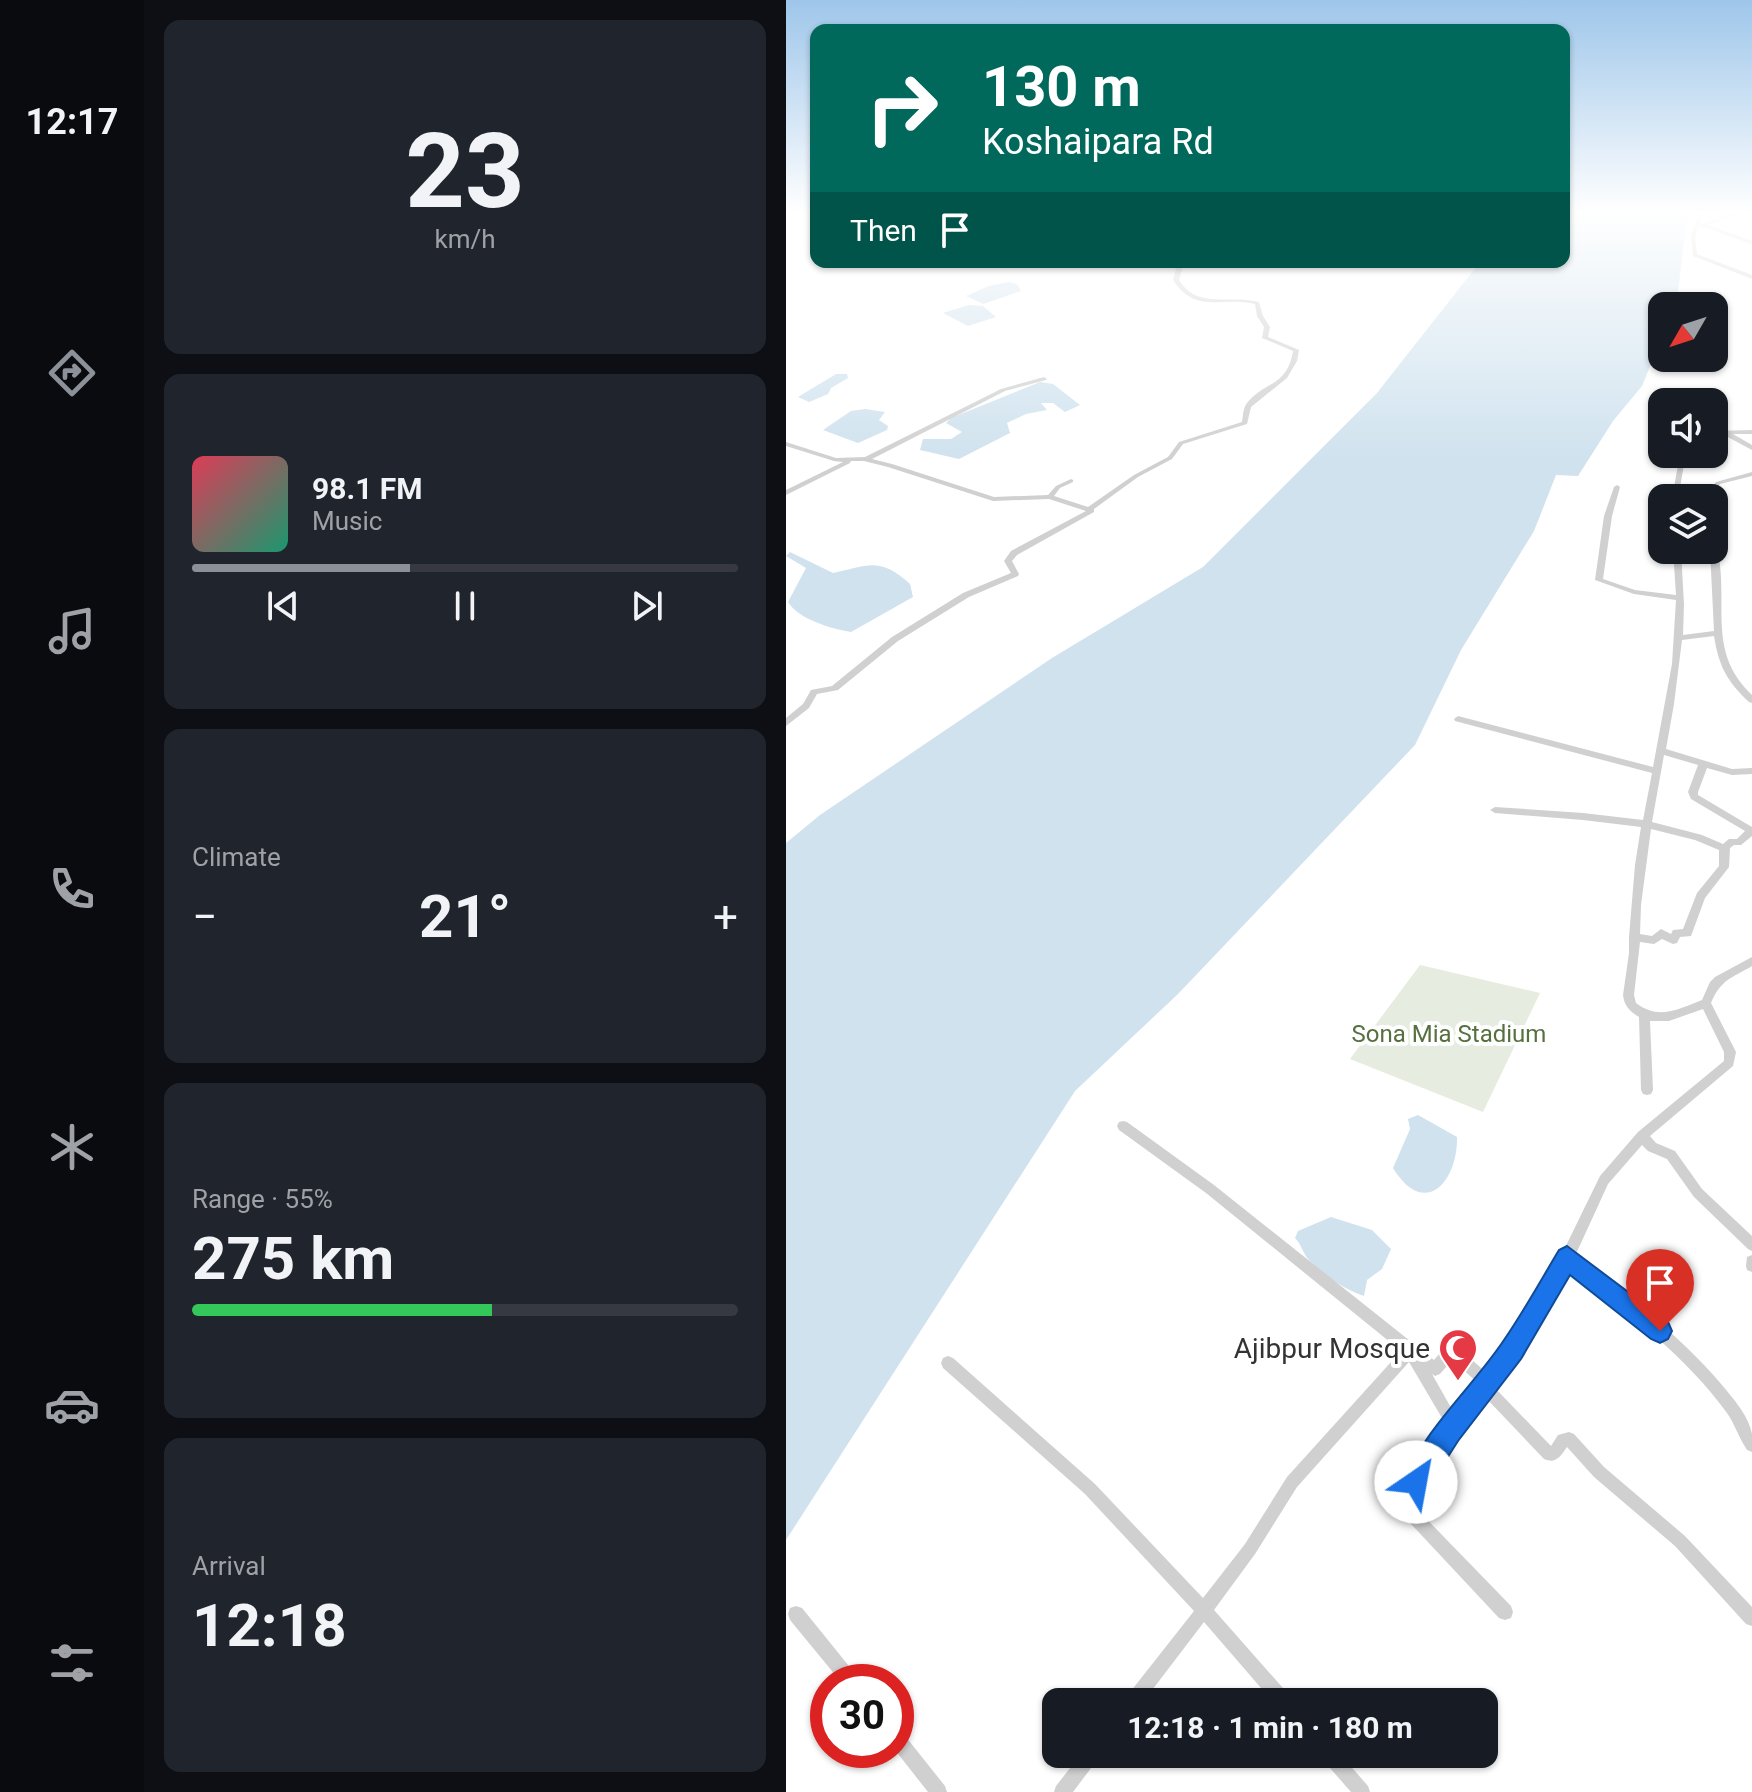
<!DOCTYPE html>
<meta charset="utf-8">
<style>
body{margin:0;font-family:Roboto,sans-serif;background:#20242c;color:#f1f3f6;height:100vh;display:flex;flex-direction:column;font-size:30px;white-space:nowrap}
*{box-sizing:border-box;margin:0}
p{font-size:26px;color:#9ea1a6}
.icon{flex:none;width:44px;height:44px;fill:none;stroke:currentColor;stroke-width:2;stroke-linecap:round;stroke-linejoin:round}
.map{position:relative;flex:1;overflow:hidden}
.panel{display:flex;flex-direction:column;gap:20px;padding:20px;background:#0d0f14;width:642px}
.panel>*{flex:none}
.banner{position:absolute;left:24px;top:24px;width:760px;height:244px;border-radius:16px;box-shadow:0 2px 6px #0004;background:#00695c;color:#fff;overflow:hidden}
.needle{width:52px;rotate:231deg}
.controls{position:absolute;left:862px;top:292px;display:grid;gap:16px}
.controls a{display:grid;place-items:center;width:80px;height:80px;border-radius:16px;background:#171b24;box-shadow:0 2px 6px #0004;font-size:40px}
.speed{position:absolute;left:24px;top:1664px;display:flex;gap:16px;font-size:40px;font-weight:700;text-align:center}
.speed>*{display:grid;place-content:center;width:104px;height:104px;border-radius:50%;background:#171b24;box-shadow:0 2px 6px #0004;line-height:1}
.speed .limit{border:12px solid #d22;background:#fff;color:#111}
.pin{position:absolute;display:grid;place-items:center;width:68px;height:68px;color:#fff;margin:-82px -34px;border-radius:50% 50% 50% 0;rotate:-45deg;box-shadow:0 0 8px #0007}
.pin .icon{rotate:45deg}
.me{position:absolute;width:88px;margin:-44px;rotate:33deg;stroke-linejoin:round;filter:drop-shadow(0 0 6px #0008)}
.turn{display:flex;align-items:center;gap:28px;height:168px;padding:0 40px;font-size:36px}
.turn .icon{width:104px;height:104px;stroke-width:2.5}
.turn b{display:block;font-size:56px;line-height:68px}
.then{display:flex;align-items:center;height:76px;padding:0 40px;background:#0003;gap:16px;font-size:30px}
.big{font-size:60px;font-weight:700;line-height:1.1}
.panel .card{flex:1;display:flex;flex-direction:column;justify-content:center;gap:12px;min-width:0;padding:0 28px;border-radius:16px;background:#20242c}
.panel .dial{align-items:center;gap:0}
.dial b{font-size:104px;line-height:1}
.song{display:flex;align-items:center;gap:24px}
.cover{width:96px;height:96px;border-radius:12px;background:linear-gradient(135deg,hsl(350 70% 55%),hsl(160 70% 35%))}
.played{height:8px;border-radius:4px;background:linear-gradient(90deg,#8c9099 40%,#363941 40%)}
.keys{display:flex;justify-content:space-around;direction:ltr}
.heat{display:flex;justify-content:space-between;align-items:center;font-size:44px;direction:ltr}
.charge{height:12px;border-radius:6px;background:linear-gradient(90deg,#34c759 55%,#363941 0)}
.trip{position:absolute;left:256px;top:1688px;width:456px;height:80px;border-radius:16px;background:#171b24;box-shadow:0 2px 6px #0004;font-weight:700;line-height:80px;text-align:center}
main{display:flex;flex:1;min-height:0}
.menu{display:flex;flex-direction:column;width:144px;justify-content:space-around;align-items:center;background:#090b0e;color:#9ea1a6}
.menu .icon{width:56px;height:56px}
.menu .on{color:#8c9099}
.menu b{font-size:36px;color:#f1f3f6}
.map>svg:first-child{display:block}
.green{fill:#e6ecdf}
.water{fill:#cfe2ee}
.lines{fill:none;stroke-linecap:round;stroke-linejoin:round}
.street{fill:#d0d0d0;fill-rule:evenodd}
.route{fill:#1a73e8;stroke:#114b97;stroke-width:2}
.labels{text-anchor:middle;stroke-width:8;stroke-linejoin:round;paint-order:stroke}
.park-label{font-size:24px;fill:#56703f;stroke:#fff}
.near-poi-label{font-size:28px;fill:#333;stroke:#fff;text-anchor:end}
</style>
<main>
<nav class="menu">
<b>12:17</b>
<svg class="icon on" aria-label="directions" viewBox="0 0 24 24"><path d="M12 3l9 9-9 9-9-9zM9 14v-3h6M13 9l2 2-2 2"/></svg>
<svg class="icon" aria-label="music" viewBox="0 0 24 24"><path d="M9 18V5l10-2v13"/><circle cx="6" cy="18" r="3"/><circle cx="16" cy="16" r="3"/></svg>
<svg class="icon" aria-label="phone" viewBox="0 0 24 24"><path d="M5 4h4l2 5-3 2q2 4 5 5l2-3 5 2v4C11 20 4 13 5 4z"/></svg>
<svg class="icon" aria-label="climate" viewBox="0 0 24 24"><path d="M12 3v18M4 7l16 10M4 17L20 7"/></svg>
<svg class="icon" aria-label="car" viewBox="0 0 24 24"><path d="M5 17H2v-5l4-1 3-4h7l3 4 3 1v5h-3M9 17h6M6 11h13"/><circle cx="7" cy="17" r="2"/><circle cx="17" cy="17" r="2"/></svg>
<svg class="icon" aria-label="filters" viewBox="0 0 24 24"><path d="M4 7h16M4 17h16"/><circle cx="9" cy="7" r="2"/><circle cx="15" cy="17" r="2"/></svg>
</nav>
<section class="panel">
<div class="card dial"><b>23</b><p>km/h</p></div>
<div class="card">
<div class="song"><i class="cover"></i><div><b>98.1 FM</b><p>Music</p></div></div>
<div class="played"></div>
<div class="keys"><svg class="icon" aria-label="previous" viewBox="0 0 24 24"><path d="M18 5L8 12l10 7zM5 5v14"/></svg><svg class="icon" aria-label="pause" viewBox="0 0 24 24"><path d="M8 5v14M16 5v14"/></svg><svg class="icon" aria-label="next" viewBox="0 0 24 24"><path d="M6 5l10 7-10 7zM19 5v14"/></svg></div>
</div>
<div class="card"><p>Climate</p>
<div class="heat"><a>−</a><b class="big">21°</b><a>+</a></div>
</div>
<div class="card"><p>Range · 55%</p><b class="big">275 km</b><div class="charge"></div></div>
<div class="card"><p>Arrival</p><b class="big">12:18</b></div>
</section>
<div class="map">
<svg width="966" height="1792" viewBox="0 0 966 1792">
<rect width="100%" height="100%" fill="#fff"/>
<path class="green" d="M634,965L754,993L697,1112L564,1059Z"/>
<path class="water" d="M778,211H906C896,223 896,282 889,306H876V337L856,386L827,421L792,476L770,475L748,531L675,650L629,745L392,994L289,1091L0,1540V843L34,815L266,658L417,567L591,393L694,262H778Z
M223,282L231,284L235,291L197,304L180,296L203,286Z
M183,305L197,306L210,317L182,326L157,313Z
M50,374H61L62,378L45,388L42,394L23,402L12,397Z
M254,382L267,384L294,405L279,412L267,403H255L261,410L240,414L221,423L224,433L173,459L134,450L137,439H165L176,432L160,423L165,418Z
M79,409L99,412L93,420L102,426L101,430L72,443L37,430L65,411Z
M4,552L47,573C82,566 93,556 124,584L127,597L65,632C46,629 12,619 2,602L20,568L0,556Z
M632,1115L671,1137C672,1181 639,1220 607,1168L624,1129L622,1119Z
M545,1217L586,1230L605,1249L596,1269L581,1280L578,1296C560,1290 536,1275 523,1260C517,1254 516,1245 509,1238L512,1231Z"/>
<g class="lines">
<path class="street" d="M913,211H918L914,223L917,224L952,211H960L922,225L966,241V244L917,227L913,226L909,236L911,254L966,275V279L907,256L905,236Z
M392,262H398L393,280C412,310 442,294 473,302L477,316L484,327L482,337L513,350L511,361L501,378L465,407L461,424L397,444L386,459L352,477L308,509V512L231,555L226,561L233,574L232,576L183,597L112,641L52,690L31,694L23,708L0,726V718L17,704L25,690L46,686L106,637L177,593L225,573L218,561L225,551L300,511L263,499L207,501L102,467L78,461H65L64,463L0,495V490L57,462L48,461L0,446V442L50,458L79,457L215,389L258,377L261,379L260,380L219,391L86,459L106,464L208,497L262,495L270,486L285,479L287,480V482L274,488L268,496L302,507L348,475L382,457L393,442L456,422C457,416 457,408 461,403C479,381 501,387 507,351L476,338L478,327L471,316L469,304C435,296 410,315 387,280Z
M966,430V434H947L966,445V450L938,435H928V431Z
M894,454H900L892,498H886Z
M966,472V476L934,484L925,498H918L930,482Z
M831,485L834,487L826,516L817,579L849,590L890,595L887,550H895L898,605L897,635L928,631L924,550L931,548C944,602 919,651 966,695V703L963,702C941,681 933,667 928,636L896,640L888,704L880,749L946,769L966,768V774L946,775L921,768L912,792V795L966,827V836L955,845H948L944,848L943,867L919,898L905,936L894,937L891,943L887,944L876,939L868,944L854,942L848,995L850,1003C872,1020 891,1010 916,1000L924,982L929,977L966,957V966C946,978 935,979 925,1003L950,1052L947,1066L864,1136L870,1143L889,1151L916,1189L966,1236V1251L962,1249L908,1197L881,1159L862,1151L856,1145L822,1184L789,1256C843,1297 898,1338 941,1391C951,1403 963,1418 966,1434C966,1439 966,1446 966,1452L961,1450L958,1445C952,1435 948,1423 941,1413C899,1355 839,1310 783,1267L732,1355L707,1386L765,1446L772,1435L783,1432L788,1434L818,1467L899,1536L966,1607V1626L960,1624L889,1546L808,1477L781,1447C774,1457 770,1464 758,1459L699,1397L667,1436L625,1503L725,1606L727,1612L725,1618L719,1620L713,1618L611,1509L609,1504L655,1430L656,1418L623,1362L511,1487L469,1554L428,1610L504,1696L506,1702H487L418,1622L357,1702H339L341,1696L408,1611L299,1494L157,1368L155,1363L157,1358L162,1356L167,1358L309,1484L417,1598L459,1544L501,1477L615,1351L420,1193L333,1130L331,1126L333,1122L337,1121L341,1122L428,1185L648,1360L660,1346L665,1344L670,1346L701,1373L722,1345L774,1258L814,1176L852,1132L938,1061V1052L917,1009L883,1021H864L867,1090L865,1094L861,1095L857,1094L855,1090L853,1017C843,1011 838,1005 837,995L843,953V937L849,865L855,827L797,820L709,813L704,810L709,807L797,813L857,820L866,773L669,721L668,719L672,716L867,767L886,664L890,600L848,594L809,580L818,516L828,487ZM878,755L912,765L902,792L905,799L959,831L951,839H943L937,844L916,835L866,822ZM865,829L909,840L933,850V866L911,893L897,929L887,930L885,934L875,929L866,936L854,934L855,905ZM666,1360L692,1383L668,1413L646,1374L649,1376L654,1374Z
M966,1255V1272L961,1270L960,1266L961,1257Z
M10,1606L16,1608L71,1676L73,1682H55L4,1620L2,1614L4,1608Z
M110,1730L116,1732L159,1786L161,1792H142L109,1750Z
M295,1754H313L311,1760L287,1792H268L270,1786Z
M535,1754H554L582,1786L584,1792H565L537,1760Z"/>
</g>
<linearGradient id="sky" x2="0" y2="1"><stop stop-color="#9ec6ea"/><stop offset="0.46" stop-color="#fff"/><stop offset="1" stop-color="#fff" stop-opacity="0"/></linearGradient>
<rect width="966" height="462" fill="url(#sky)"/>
<path class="route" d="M781,1246L882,1322L886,1331L882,1339L874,1343L865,1339L784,1275L735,1359L672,1441L640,1491L630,1495L621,1491L617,1482C639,1428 686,1388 718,1340C738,1311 755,1280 773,1250Z"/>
<defs>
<symbol id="mosque-pin" viewBox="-11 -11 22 30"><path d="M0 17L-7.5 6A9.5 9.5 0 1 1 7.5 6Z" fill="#e63946" stroke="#fff"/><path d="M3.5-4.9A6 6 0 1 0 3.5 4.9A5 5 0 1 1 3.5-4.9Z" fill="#fff"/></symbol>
</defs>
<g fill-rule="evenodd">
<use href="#mosque-pin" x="650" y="1326" width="44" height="60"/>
</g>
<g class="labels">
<g class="park-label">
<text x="663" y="1042">Sona Mia Stadium</text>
</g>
<g class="near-poi-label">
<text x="644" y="1358">Ajibpur Mosque</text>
</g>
</g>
</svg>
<div class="controls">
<a><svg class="needle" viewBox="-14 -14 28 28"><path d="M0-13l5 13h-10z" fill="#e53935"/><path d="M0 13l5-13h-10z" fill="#9ea1a6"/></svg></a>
<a><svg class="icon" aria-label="sound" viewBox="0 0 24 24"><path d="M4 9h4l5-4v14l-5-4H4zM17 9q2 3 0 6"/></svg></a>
<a><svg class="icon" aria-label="layers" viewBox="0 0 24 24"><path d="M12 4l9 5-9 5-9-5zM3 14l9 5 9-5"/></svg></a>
</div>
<div class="speed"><div class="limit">30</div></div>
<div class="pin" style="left:874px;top:1331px;background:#d93025"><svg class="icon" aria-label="arrive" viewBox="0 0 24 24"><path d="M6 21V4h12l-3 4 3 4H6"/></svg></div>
<svg class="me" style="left:630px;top:1482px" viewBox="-20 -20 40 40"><circle r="19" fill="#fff"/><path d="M0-13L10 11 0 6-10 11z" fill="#1a73e8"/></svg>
<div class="trip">12:18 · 1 min · 180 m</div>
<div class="banner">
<div class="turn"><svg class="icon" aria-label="right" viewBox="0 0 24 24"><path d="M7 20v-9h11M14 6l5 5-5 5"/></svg><div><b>130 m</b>Koshaipara Rd</div></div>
<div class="then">Then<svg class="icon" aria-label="arrive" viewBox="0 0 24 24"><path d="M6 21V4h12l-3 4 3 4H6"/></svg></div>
</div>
</div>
</main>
